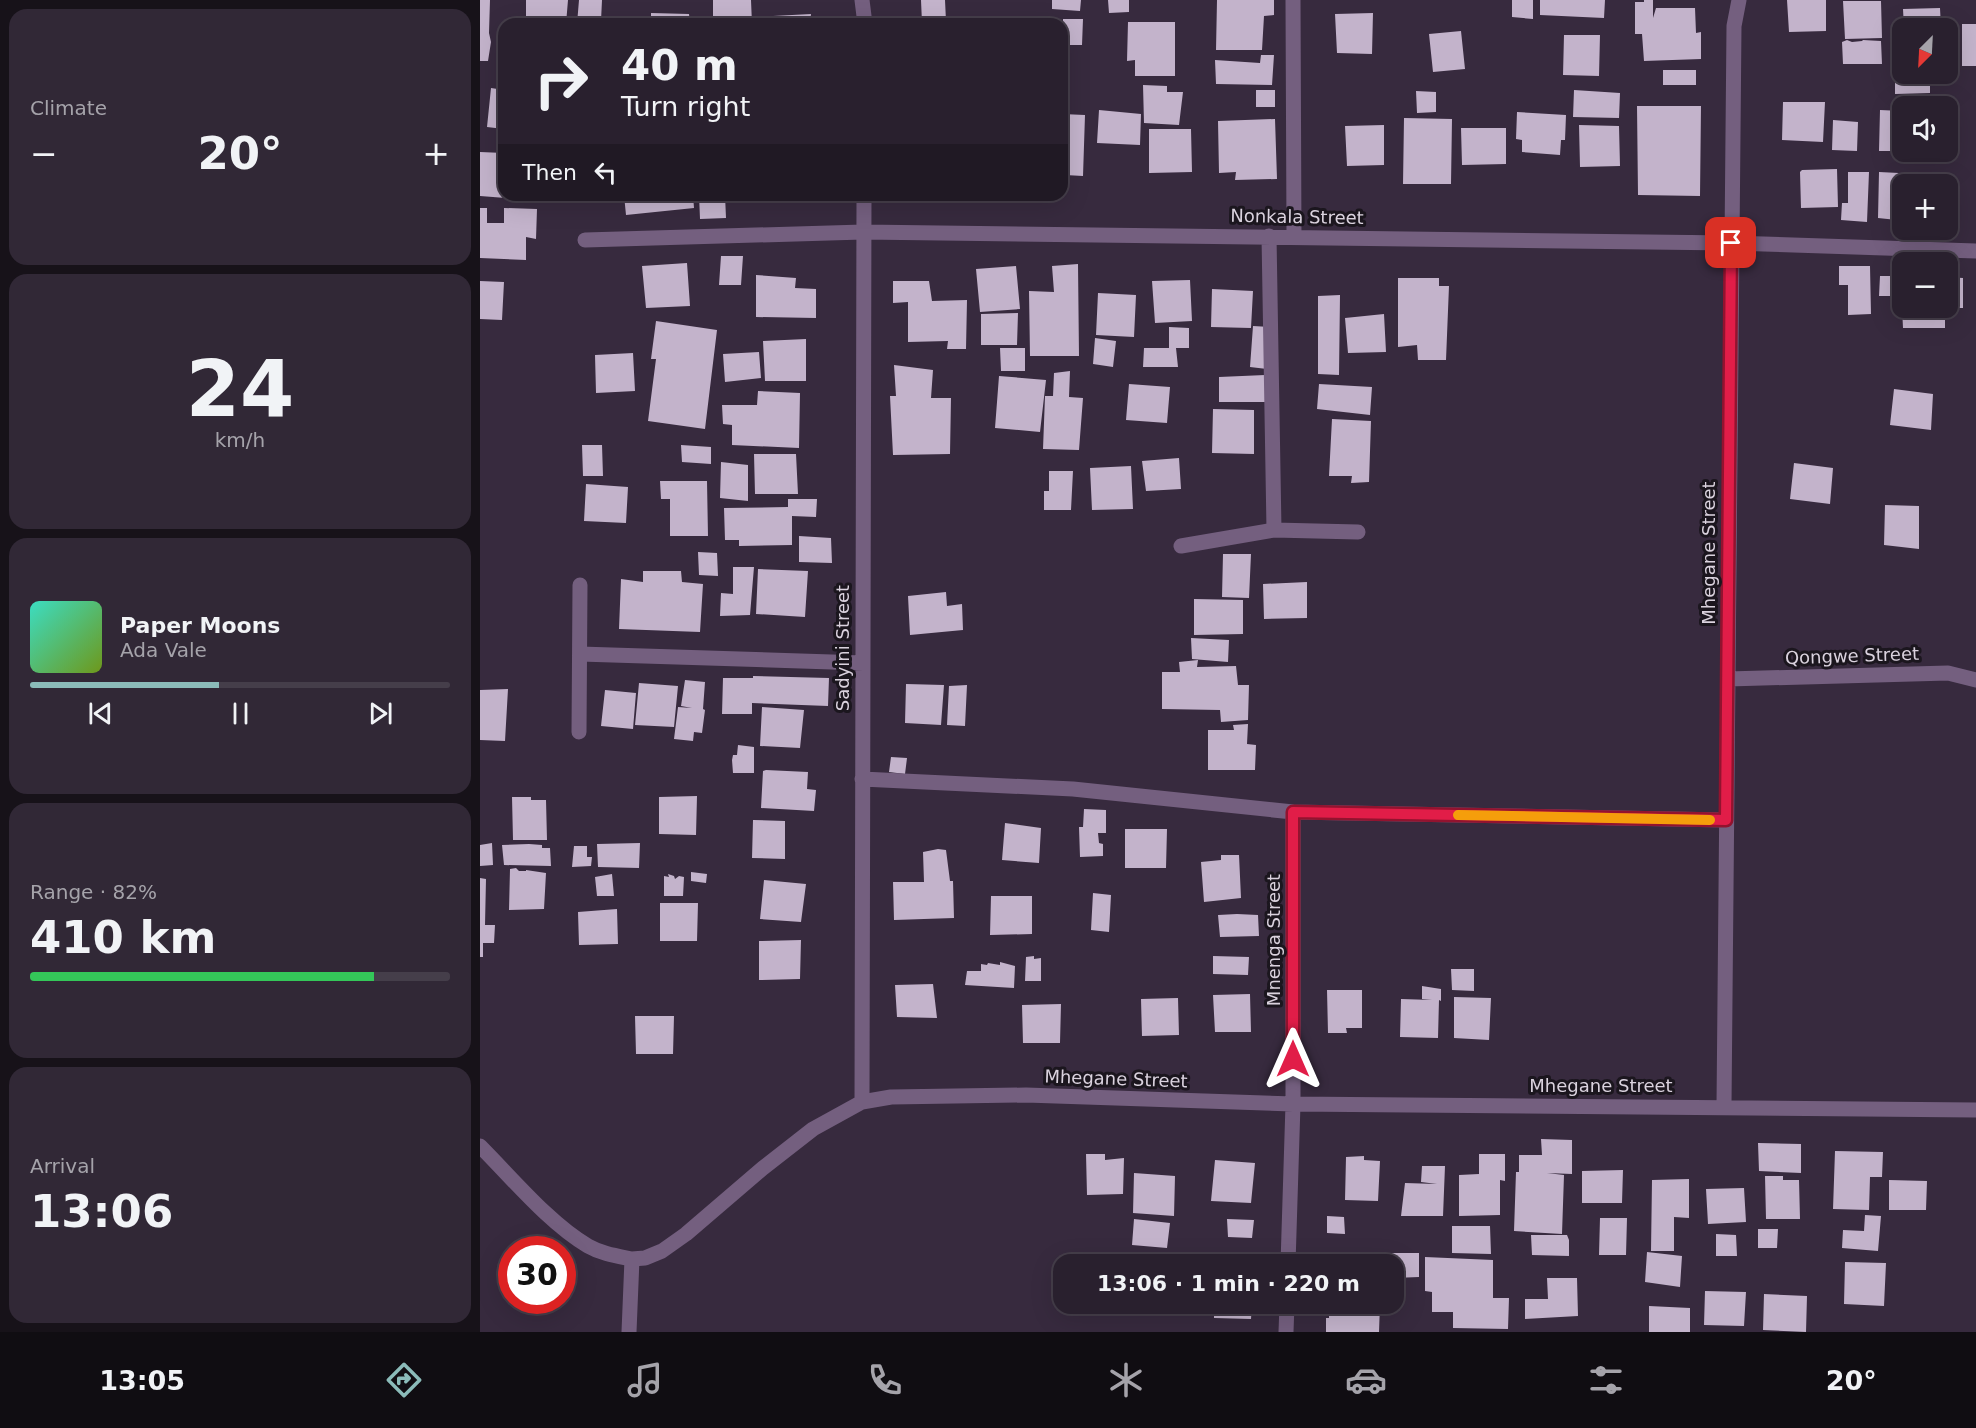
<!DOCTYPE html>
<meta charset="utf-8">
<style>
body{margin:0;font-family:"DejaVu Sans",sans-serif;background:#312836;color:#f1f3f6;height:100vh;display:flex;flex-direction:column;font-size:22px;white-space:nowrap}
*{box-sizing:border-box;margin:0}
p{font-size:20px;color:#a5a3aa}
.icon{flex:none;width:33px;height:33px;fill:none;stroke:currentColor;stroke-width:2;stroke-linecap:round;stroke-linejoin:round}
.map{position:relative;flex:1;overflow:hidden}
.drawer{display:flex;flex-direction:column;gap:9px;padding:9px;background:#171219;width:480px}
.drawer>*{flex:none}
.banner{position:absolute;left:18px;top:18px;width:570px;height:183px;border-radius:18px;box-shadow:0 6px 24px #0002,0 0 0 2px #453e4a;background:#29202e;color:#f1f3f6;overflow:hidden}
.needle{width:39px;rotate:204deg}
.controls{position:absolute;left:1412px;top:18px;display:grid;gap:12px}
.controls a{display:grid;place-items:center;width:66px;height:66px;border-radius:12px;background:#29202e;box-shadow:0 6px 24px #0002,0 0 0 2px #453e4a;font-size:30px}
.speed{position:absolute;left:18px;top:1236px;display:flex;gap:12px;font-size:30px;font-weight:700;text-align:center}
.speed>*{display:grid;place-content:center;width:78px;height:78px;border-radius:50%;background:#29202e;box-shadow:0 6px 24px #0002,0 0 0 2px #453e4a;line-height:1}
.speed .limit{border:9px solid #d22;background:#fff;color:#111}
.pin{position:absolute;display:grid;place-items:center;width:51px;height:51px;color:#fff;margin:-26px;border-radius:12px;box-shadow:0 3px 9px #0006}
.me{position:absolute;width:66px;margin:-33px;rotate:0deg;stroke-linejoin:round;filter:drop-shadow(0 0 4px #0008)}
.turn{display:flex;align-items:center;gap:21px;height:126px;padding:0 24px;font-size:27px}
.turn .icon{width:78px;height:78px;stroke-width:2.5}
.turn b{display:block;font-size:42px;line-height:51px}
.then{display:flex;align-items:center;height:57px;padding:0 24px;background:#0003;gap:12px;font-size:22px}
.big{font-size:45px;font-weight:800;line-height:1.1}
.drawer .tile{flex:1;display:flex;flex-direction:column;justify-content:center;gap:9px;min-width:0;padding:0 21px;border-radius:18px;background:#312836}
.drawer .dial{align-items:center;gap:0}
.dial b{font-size:78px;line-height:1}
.song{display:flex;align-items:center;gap:18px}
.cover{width:72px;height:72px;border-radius:9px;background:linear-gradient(135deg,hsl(170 70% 55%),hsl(80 70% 35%))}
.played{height:6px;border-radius:3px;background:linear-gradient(90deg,#8bbbb9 45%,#453e4a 45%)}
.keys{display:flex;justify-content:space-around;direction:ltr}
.heat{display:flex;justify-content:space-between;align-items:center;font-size:33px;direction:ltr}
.charge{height:9px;border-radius:4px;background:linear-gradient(90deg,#34c759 82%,#453e4a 0)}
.trip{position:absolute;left:573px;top:1254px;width:351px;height:60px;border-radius:18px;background:#29202e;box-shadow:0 6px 24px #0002,0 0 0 2px #453e4a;font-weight:800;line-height:60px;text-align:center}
.menu{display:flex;height:96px;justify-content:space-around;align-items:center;background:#100d12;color:#a5a3aa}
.menu .icon{width:42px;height:42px}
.menu .selected{color:#8bbbb9}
.menu b{font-size:27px;color:#f1f3f6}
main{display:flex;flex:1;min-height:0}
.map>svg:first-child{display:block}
.building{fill:#c3b3cb}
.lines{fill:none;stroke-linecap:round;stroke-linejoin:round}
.minor{stroke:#745f7f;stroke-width:15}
.route-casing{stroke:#92132f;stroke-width:15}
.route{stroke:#e11d48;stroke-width:10}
.slow{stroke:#f59e0b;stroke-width:10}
.labels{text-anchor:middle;stroke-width:6;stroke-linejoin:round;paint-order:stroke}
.street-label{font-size:18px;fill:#dad2de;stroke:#1b161e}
</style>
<main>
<section class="drawer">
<div class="tile"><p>Climate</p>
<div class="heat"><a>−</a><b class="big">20°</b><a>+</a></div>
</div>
<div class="tile dial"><b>24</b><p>km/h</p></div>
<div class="tile">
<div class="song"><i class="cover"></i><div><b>Paper Moons</b><p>Ada Vale</p></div></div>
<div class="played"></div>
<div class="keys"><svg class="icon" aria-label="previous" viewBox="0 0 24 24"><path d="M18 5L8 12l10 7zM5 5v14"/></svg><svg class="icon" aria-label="pause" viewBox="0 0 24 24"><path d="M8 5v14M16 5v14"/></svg><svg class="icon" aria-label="next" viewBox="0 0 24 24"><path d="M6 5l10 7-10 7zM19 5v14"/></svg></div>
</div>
<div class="tile"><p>Range · 82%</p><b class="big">410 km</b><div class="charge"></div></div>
<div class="tile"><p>Arrival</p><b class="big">13:06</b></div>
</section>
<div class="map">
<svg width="1496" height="1332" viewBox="0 0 1496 1332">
<rect width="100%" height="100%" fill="#372a3e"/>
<path class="building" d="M0,0H10L9,33L11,42L8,61H0Z
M46,0H88L86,24H46Z
M99,0H122L121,21H123L122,24H97Z
M233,0H271L272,24H233Z
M441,0H465L466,21L442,23Z
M572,0H601L600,11L572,9Z
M628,0H649V12L629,13Z
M737,0H794V15L784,16L782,50H736Z
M1032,0H1053V19L1032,17Z
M1060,0H1125L1124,18L1060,15Z
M1164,0H1173V18L1176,8H1215L1216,33L1221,32V59L1164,61L1162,34H1155V2H1164Z
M1307,0H1346V31L1309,32Z
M1363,1H1401L1402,38L1365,39Z
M1460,8L1461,28H1424L1423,9Z
M171,13L209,14L210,24H171Z
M893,13L892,54L857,53L855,14Z
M331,14L330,24H292L293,16Z
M583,19H603L602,45H583Z
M648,22H695V76H655V60L647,61Z
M1482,24H1496V66H1482Z
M981,31L985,69L953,72L949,34Z
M1084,35H1120L1119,76L1083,75Z
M1367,40L1372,42L1382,41L1383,40L1401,41L1402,64H1363L1362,42Z
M781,55H794L792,85L736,84L735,60L780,63Z
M1183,70H1216V85H1183Z
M1415,70H1422V74H1450V93L1415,94Z
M663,85L687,86V92H703L699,125L664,123Z
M11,88L24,90V129L7,127Z
M776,90H795V107H776Z
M1094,90L1140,93L1139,118L1093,117Z
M936,91L956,92V112L937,113Z
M1303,102H1345L1343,142L1302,140Z
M1440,102H1477V140H1467V106H1440Z
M1157,106H1221L1220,196L1158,195Z
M619,110L661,114L660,145L617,143Z
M1400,110L1422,111V151H1399Z
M1037,112L1086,115L1085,140H1081L1080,155L1042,152V140L1036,139Z
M582,114L605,115L603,176L585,175L587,168H582Z
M924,118L972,119L971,184H923Z
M795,119L797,179L755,180L756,172L739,173L738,121Z
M1353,120L1378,122L1377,151L1352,150Z
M904,125V165L867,166L865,126Z
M1099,125L1139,126L1140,166L1100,167Z
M981,128H1026V164L982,165Z
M669,129H711L712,172L669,173Z
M0,152L24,153V195L26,198L0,196Z
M1357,169L1358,207L1321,208L1320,172L1322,170Z
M1368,172H1389L1387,222L1361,220L1362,203H1368Z
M1399,172L1419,173L1417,220L1398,218Z
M1431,172L1472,174L1471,213L1467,212V184H1431Z
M144,195H213L214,208L146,215Z
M219,195H245L246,218L220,219Z
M248,195H267V203H247Z
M0,208H7V223H24V208L57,209L56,239L46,237V260L0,258Z
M241,256H263L261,285H239Z
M207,263L210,306L166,308L162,266Z
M598,264L599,356H550L549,291L574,292L572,266Z
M536,266L540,309L500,312L496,269Z
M1359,266H1390L1391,314L1368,315V285H1359Z
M276,275L316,278L315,288L336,289V318L276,317Z
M1400,276H1422V296H1399Z
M1467,277L1483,278V308H1467Z
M918,278H959V286H969L966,360H938L937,345L918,347Z
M710,280L712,321L675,323L672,281Z
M0,281L24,282L22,320L0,319Z
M413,281H449L452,301L487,300L486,349H467L468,341L428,342V302L413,303Z
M732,289L773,291L771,328L731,327Z
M618,293L656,295L654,337L616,335Z
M860,295L859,375L838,374V296Z
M1422,308H1465V328H1423Z
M538,313L537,345H501V314Z
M904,314L906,352L868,353L865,318Z
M176,321L237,330L225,429L168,421L176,359H171Z
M773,326L790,327L787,369L770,367Z
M689,327L709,328V348H696L698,367H663L664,348H689Z
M615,338L636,341L633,367L613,364Z
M326,339V381H285L283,341Z
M520,348H545V371H521Z
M279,352L281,378L245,382L243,354Z
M153,353L155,391L116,393L115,355Z
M414,365L453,370L451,398H471L470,454L413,455L410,396H416Z
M590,371L589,397L603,398L599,450L563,449L565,396H573L574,373Z
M785,375L786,402H739V377Z
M519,376L566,380L560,432L515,428Z
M649,384L690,387L687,423L646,420Z
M839,384L892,387L890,415L837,409Z
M1414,389L1453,394L1451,430L1410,425Z
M278,391L320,393L319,448L252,445V425L243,424L242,405H277Z
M733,409L774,410V454L732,453Z
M852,419L891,421L889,482L871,483L872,476H849Z
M102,445H122L123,476H103Z
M201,445L231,447V464L202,462Z
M274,454H316L318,494H275Z
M699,458L701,489L666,491L662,461Z
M241,462L268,465V501L240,498Z
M1314,463L1353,468L1350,504L1310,499Z
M651,466L653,509L612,510L610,468Z
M569,471H593L591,510H564V491H569Z
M180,481H227L228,536H190V499H181Z
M106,484L148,487L146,523L104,521Z
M308,499H337L336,517L312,516V545L259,546V540H245L244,508L308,507Z
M1405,505L1439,506V549L1404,545Z
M319,536L351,538L352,563L319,562Z
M218,552L237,553L238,576L219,575Z
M743,554H771L769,598L742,597Z
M253,567H274L270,615L240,616L241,593L253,594Z
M278,569L328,571L325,617L276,614Z
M163,571H201L202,582L223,584L220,632L139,629L141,579L163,582Z
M827,582V618L784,619L783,584Z
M466,592L467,606L482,604L483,630L430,635L428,596Z
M714,599L763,600V634L714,635Z
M711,638L749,640L748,662L712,659Z
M718,660L717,667L756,666L758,685H769L768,720L741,722L740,710L682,709V672H700L699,662Z
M273,676L349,678L348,706L272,703V714H242L243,678H273Z
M205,680L225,682L223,709L225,710L222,733L214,732L213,741L194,739L198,707L212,708L201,706Z
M159,683L198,686L194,727L155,725Z
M426,684L464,685L461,725L425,723Z
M487,685L485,726L467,725L469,686Z
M28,689L25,741L0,740V690Z
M125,690L156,693L153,729L121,726Z
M282,707L324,710L320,748L280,746Z
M768,724L767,744L776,745L775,770H728V730H754L753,725Z
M258,745L274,747V773H253L252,760L253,755H257Z
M411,757L427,758L425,774L409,772Z
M286,770L328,772L327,789L336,790L334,811L281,808L283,771Z
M217,796L216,835L179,834V797Z
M32,797H51V800H66L67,840H33Z
M604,809L626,810V833H618L619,843L623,844V856L600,857L599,827H603Z
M273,820L305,821V859L272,858Z
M525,823L561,828L559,863L522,860Z
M645,829H687L686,868H645Z
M12,843L13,865L0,866V845Z
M160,843L159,868L118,867L117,844Z
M49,844L62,845V848H70L71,866L24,865L22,845Z
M94,846H107V857H112L111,866L92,867Z
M458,849L466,850L470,881H473L474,918L414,920L413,882H444L443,852Z
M741,855H759L761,898L724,902L721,862L741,860Z
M36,868L39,871H46V870L66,873L64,909L29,910L30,869Z
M211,872L227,874L226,883L211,881Z
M132,874L134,896H117L115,877Z
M188,874L194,876L195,879L199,876L204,877L203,896H184V876L189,877Z
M0,878L6,879L5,925H15L14,943H3V957H0Z
M284,880L326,884L321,922L280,919Z
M613,893L631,895L629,932L611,930Z
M511,896H552V934L510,935Z
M180,903H218L217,941H180Z
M137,909L138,944L99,945L98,912Z
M757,914L778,915L779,936L740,937L738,915Z
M321,940L320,979L279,980V941Z
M554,956V959L561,958V981H545L546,957Z
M733,956L769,957L768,975L733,974Z
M520,962L535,966L534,988L485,985L487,971H501V964L507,965L508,963L520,965Z
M971,969H994V991L972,990Z
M453,984L457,1018L417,1017L415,985Z
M942,986L961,989V1001L959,1000L958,1038L920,1037L921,999L952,1000L942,999Z
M847,990H882V1028H866L867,1033H848Z
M770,994L771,1032H735L733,995Z
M974,997L1011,998L1009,1040L974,1038Z
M698,998L699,1035L662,1036L661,999Z
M581,1004L580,1043H543L542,1005Z
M155,1016H194L193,1054H156Z
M1061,1139L1092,1140V1174L1067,1173L1084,1175L1082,1234L1034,1231L1036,1172H1039V1155H1062Z
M1278,1143L1321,1144V1173L1279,1171Z
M1355,1151L1403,1152L1402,1177H1390L1389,1210L1353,1209Z
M606,1154H625V1160L644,1158L643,1194L607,1195Z
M999,1154H1025V1181L1020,1180V1215L979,1216V1175L999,1174Z
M884,1156V1160L900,1161L898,1201L865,1200L866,1157Z
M735,1160L775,1163L771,1203L731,1201Z
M942,1166H965L963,1216H921L925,1183L957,1184L941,1182Z
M1143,1170L1142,1203H1102V1171Z
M654,1173L695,1176L694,1216L653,1213Z
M1285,1176H1303V1180H1319L1320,1219H1286Z
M1209,1179V1218L1194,1217V1251H1171L1172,1180Z
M1409,1180L1447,1181L1446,1210H1409Z
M1264,1188L1266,1222L1228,1224L1226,1189Z
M1385,1215L1401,1216L1398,1251L1362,1248L1363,1230L1384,1231Z
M847,1216L864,1217L865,1234L847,1233Z
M1120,1218H1147L1146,1255H1119Z
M654,1219L690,1223L687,1248L652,1245Z
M747,1219L774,1220L772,1238L748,1237Z
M972,1226H1010L1011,1254L972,1253Z
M1278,1229H1298L1297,1248H1278Z
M1236,1234L1256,1235L1257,1256H1236Z
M1051,1235H1087L1089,1240V1256L1052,1255Z
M1167,1252L1202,1256L1200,1287L1165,1282Z
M912,1253H939V1277L914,1278Z
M732,1255H771V1264H732Z
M945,1257L1013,1260V1298H1029L1028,1329L973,1328V1312H952V1292L945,1291Z
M843,1258L855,1259V1264H843Z
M676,1261V1264H659V1263Z
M1365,1262L1406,1263L1404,1306L1364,1304Z
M1067,1278H1097L1098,1316L1045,1319V1299H1068Z
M1225,1291L1266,1292L1264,1326L1224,1325Z
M1284,1294L1327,1296L1326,1332L1283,1330Z
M734,1304H772L771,1319L734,1318Z
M849,1304H900L899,1332H846V1318H849Z
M1169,1306L1210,1308V1332H1169Z"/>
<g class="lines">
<path class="minor" d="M382,0L385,24
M813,0L814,236
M789,236L794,530
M105,240L383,232L1251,243L1496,251
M701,546L794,530L878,532
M100,654L383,663
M1248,679L1468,673L1496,680
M99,732L100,585
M382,779L593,789L813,812L1246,820
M382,1102L384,195
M1244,1106L1254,26L1259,0
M0,1146C32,1178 69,1223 108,1246C122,1254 137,1256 152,1259
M808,1264L813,1104V812
M149,1332L152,1259L165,1258L182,1251L206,1234L283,1168L333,1129L382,1102L411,1097L546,1095L813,1104L1496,1110
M806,1332L807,1304"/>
</g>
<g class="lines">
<defs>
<path id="route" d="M813,1059V812L1246,820L1251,243"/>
</defs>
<use href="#route" class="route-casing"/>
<use href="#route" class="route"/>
<path class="slow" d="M978,815L1230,820"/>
</g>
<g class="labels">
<g class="street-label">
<text transform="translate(817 217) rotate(1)" y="6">Nonkala Street</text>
<text transform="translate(1229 553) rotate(-90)" y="6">Mhegane Street</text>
<text transform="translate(363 648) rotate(-90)" y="6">Sadyini Street</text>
<text transform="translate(1372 656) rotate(-2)" y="6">Qongwe Street</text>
<text transform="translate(794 940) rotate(-90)" y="6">Mnenga Street</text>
<text transform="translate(636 1079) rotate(2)" y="6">Mhegane Street</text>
<text x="1121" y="1092">Mhegane Street</text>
</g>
</g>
</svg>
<div class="controls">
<a><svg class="needle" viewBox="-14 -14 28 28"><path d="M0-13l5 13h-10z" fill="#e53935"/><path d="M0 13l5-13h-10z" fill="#a5a3aa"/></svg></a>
<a><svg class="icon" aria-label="sound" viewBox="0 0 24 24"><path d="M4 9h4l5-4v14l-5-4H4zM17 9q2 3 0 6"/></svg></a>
<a>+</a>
<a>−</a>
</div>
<div class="speed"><div class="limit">30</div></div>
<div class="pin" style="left:1251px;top:243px;background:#d93025"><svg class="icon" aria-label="arrive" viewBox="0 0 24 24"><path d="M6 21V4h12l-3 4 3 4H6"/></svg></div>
<svg class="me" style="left:813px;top:1059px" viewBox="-20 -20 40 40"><path d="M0-17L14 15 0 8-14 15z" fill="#e11d48" stroke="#fff" stroke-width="4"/></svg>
<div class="trip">13:06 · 1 min · 220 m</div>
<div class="banner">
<div class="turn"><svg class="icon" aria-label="right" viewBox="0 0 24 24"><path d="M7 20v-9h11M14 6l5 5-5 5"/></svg><div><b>40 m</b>Turn right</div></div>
<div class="then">Then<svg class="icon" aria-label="left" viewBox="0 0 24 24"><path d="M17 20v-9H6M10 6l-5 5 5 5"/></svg></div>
</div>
</div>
</main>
<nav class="menu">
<b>13:05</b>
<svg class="icon selected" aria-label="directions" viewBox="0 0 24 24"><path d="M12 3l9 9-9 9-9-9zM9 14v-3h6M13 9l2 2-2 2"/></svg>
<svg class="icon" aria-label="music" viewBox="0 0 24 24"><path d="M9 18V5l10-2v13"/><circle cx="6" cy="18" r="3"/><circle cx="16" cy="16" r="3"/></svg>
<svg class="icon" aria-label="phone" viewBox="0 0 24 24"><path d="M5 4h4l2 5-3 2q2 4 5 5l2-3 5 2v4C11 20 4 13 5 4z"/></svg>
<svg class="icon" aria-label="climate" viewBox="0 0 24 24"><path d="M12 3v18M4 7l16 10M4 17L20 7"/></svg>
<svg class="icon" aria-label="car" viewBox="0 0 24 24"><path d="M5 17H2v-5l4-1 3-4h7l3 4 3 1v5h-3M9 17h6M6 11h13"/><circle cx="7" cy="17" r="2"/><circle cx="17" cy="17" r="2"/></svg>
<svg class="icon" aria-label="filters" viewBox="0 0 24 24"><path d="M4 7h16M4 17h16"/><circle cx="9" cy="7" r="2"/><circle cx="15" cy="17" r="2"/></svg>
<b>20°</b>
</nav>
